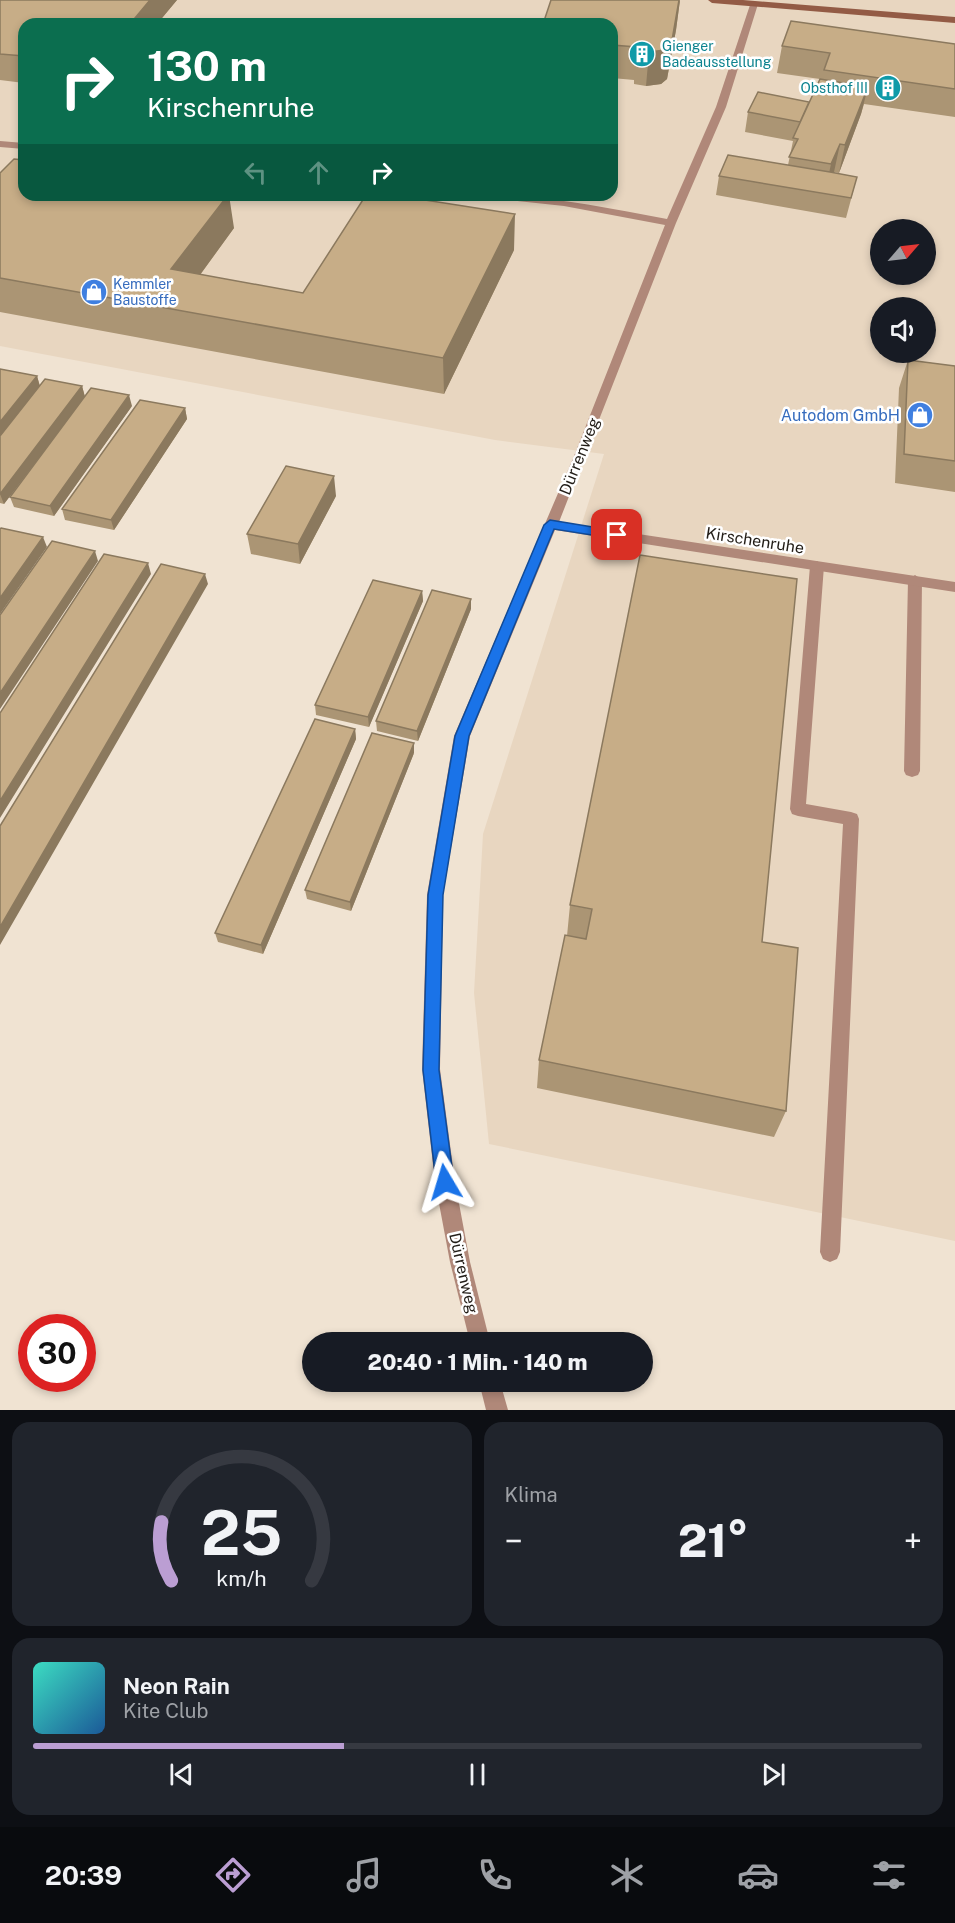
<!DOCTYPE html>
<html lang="de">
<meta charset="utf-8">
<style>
body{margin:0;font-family:"Public Sans",sans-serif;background:#20242c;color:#f1f3f6;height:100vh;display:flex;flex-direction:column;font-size:22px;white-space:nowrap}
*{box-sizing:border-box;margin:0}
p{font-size:20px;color:#9ea1a6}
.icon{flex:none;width:33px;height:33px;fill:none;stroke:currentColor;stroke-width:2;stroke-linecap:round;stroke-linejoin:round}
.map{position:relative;height:1410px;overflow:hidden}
.side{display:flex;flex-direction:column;gap:12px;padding:12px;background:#0d0f14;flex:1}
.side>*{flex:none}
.guide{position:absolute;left:18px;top:18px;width:600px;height:183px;border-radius:18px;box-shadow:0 3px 9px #0003;background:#0b6e4f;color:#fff;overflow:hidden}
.needle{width:39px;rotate:62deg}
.buttons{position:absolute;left:870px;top:219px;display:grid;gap:12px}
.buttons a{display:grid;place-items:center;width:66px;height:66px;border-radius:50%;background:#171b24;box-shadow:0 3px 9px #0003;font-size:30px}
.speed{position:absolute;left:18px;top:1314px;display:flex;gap:12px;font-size:30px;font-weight:700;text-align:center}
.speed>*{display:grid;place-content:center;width:78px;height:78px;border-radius:50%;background:#171b24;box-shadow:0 3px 9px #0003;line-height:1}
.speed .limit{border:9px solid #d22;background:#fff;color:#111}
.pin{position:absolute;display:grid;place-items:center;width:51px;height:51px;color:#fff;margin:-26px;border-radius:12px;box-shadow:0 3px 9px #0006}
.me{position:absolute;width:66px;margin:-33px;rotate:353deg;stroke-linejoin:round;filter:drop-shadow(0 0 4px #0008)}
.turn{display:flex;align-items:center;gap:21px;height:126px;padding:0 30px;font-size:27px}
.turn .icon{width:78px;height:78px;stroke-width:2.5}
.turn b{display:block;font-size:42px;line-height:51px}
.lanes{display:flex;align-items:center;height:57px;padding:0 30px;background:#0003;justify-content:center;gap:30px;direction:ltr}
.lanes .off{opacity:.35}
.big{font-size:45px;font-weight:800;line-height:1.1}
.side .tile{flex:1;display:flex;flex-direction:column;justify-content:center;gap:9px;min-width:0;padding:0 21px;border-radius:18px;background:#20242c}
.side .dial{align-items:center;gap:0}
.dial svg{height:156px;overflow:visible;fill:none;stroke:#363941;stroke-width:7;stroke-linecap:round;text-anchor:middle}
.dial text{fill:#f1f3f6;stroke:none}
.song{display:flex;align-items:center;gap:18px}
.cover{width:72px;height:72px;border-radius:9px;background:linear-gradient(135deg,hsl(170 70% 55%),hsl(210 70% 35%))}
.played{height:6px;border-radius:3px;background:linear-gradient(90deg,#bb9ed3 35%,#363941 35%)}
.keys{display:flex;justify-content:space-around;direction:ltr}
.heat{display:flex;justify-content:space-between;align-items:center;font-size:33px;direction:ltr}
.side .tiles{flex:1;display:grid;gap:12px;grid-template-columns:1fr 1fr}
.tile:last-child{grid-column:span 2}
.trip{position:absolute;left:302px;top:1332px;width:351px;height:60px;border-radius:30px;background:#171b24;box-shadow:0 3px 9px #0003;font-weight:800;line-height:60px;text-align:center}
.tabs{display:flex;height:96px;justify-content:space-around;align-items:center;background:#090b0e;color:#9ea1a6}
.tabs .icon{width:42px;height:42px}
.tabs .selected{color:#bb9ed3}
.tabs b{font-size:27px;color:#f1f3f6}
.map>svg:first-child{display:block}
.built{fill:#e8d6c0;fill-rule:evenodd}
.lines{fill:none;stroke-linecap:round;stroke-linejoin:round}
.lane{fill:#b08879;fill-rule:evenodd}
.street{fill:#b08879;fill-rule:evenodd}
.secondary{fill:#935b45;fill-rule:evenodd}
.wall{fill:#ab9574}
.shaded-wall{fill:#8b795e}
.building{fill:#c7ad87;stroke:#8b795e;stroke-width:1.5}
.route{fill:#1a73e8;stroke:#114b97;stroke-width:1.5}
.labels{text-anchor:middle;stroke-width:5;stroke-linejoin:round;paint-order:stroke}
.far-culture-label{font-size:14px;fill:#0d838f;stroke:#fff;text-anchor:start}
.far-shop-label{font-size:14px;fill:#366cbe;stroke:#fff;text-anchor:start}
.shop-label{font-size:16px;fill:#366cbe;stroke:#fff;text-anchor:end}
.street-label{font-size:16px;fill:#221d17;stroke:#fff}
</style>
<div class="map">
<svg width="955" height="1410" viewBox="0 0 955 1410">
<rect width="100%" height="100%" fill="#f0e3d2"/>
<path class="built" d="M0,0H955V1241L489,1144L474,993L483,834L604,454L495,440L0,346ZM24,24H612V195H24ZM880,230H926V274H880ZM880,308H926V352H880Z"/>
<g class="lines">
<path class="lane" d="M817,561L824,566L806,804L851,812L857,814L859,819L840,1252L837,1259L830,1262L823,1259L820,1252L843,824L798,816L792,814L790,809L810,566Z
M915,575L922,580L920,771L918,775L912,777L906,775L904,771L908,580Z"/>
<path class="street" d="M751,2L758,4L726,107L676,223L559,522L955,582V592L555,530L470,736L443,895L440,1069L455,1182L470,1262L490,1342H470L450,1262L435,1182L422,1069L427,895L454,736L574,456L665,225L564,206L489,198L484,195C546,195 606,208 667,219L716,107Z
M0,141L24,143V149L0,147Z
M479,1382H500L508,1410H486Z"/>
<path class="secondary" d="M708,0H743L955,17V23L712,3Z"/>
</g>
<path class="wall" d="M0,0H177L157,24H24V83L0,80Z
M680,0L676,30L667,79L661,84L646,86L634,84V80L612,78V24Z
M955,44V117L864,104L861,114L839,173L834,172L833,173L857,177L846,218L716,195L719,176L788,165L793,141L745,132L748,112L809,102L820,79L777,73L782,46Z
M0,173L234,228L200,275L303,293L514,250L444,394L0,312Z
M908,360L955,366V492L895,483L899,388Z
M0,369L37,376L40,386H82L85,397L4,504L0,503Z
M132,406L54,516L14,507L10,497Z
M185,408L187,419L114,530L65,520L62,509Z
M336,496L300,564L251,554L247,534Z
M422,591L423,601L369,727L316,715L315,705Z
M471,609L418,741L377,731L376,721Z
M355,729L356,739L263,954L218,942L215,933Z
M414,753L351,911L307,899L305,890Z
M570,905L762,942L786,1111L774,1137L537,1088L539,1060L567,936Z"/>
<path class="shaded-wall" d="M150,0H177L157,24H130Z
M680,0L676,30L667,79L661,84L646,86L649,52Z
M868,87L861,114L839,173L845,145Z
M840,144L834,172L825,192L831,164Z
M228,195H229L234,228L178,305L171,269Z
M515,214L514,250L444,394L443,358Z
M37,376L40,387L0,437V422Z
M82,386L85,397L4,504L0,494Z
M129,395L132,406L54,516L50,506Z
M185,408L187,419L114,530L111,520Z
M334,476L336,496L300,564L298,544Z
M43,537L47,547L0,614V598Z
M95,551L98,561L0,709V693Z
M148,563L151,574L0,818V801Z
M205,574L208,584L0,945V927Z
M422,591L423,601L369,727L368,717Z
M471,599V609L418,741L417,731Z
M355,729L356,739L263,954L261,945Z
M414,743V753L351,911L350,902Z"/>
<path class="building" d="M0,0H150L130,24L98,20L94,24H24V56L0,54Z
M551,0H679L671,46L665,50L649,52L637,51V47L612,45V24H543Z
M791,21L955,44V89L824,70L830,53L782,46Z
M820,79L868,87L845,145L840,144L831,164L789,157L798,139L793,138Z
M758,92L809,102L800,122L748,112Z
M728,155L830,172L857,177L851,198L719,176Z
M14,159L24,160V195H228L171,269L303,293L366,195H393L515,214L443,358L0,278V173Z
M908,360L955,366V461L904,454Z
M0,369L37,376L0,422Z
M45,379L82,386L0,494V436Z
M91,388L129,395L50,506L10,497Z
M140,400L185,408L111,520L62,509Z
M286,466L334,476L298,544L247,534Z
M1,528L43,537L0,598V529Z
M52,541L95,551L0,693V615Z
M104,554L148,563L0,801V713Z
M640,555L797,579L762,942L798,948L786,1111L539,1060L565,935L586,939L592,909L570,905Z
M161,564L205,574L0,927V826Z
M373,580L422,591L368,717L315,705Z
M432,590L471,599L417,731L376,721Z
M315,719L355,729L261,945L215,933Z
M372,733L414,743L350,902L305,890Z"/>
<path class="route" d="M550,520L617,531L623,535L617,539L554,529L469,736L443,895L439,1070L454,1182L451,1188L445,1190L439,1188L436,1182L423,1070L428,895L455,736L544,525Z"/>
<defs>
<symbol id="building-disc" viewBox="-11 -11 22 22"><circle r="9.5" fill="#0f9aa8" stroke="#fff"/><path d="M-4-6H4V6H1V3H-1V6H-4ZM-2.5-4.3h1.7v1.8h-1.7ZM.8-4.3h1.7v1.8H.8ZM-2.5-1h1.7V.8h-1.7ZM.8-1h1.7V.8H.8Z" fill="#fff"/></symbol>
<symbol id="shop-disc" viewBox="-11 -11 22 22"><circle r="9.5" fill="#3f7fe0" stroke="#fff"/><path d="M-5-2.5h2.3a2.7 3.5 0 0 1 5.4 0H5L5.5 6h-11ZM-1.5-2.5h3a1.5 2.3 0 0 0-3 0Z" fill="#fff"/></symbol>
</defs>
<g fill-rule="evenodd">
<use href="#building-disc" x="627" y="39" width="30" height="30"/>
<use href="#building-disc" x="873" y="73" width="30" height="30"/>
<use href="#shop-disc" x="79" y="277" width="30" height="30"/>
<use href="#shop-disc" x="905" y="400" width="30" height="30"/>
</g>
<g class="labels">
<g class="far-culture-label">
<text x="662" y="51">Gienger<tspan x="662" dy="16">Badeausstellung</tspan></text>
<text x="868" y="93" text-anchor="end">Obsthof III</text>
</g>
<g class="far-shop-label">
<text x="113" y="289">Kemmler<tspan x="113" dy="16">Baustoffe</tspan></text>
</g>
<g class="shop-label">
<text x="900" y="421">Autodom GmbH</text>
</g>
<g class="street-label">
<text transform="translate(579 456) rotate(-68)" y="6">Dürrenweg</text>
<text transform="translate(755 540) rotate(9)" y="6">Kirschenruhe</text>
<text transform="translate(464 1273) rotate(77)" y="6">Dürrenweg</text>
</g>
</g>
</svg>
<div class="buttons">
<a><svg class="needle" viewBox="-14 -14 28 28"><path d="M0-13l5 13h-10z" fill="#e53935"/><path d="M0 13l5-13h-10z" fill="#9ea1a6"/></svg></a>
<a><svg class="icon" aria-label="sound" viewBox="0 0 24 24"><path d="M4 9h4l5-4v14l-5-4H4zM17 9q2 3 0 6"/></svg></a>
</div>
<div class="speed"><div class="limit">30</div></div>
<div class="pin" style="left:617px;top:535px;background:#d93025"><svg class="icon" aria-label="arrive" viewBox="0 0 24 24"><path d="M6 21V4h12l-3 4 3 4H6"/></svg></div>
<svg class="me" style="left:445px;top:1182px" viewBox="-20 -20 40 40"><path d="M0-17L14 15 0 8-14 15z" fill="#1a73e8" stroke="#fff" stroke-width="4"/></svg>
<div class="trip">20:40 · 1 Min. · 140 m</div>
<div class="guide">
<div class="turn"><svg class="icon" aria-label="right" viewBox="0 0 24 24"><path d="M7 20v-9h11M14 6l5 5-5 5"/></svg><div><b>130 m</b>Kirschenruhe</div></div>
<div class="lanes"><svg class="icon off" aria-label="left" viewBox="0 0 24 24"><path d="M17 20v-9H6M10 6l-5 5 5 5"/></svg><svg class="icon off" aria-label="ahead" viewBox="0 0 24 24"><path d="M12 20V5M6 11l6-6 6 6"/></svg><svg class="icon" aria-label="right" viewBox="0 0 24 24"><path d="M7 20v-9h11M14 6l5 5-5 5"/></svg></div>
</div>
</div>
<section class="side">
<div class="tiles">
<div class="tile dial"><svg viewBox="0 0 100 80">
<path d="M14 69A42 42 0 1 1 86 69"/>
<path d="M14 69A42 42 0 0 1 9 39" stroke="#bb9ed3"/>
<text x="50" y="56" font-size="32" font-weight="700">25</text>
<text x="50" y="72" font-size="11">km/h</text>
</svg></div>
<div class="tile"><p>Klima</p>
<div class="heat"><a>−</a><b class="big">21°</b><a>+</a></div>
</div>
<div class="tile">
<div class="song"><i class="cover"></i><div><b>Neon Rain</b><p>Kite Club</p></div></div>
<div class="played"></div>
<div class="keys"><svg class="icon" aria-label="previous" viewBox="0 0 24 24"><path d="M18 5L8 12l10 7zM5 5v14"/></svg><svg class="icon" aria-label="pause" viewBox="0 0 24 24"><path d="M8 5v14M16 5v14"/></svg><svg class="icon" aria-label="next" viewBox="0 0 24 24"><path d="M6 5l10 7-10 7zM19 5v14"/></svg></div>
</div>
</div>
</section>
<nav class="tabs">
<b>20:39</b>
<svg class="icon selected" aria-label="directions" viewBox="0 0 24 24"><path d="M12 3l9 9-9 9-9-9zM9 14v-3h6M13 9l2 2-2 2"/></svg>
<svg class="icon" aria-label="music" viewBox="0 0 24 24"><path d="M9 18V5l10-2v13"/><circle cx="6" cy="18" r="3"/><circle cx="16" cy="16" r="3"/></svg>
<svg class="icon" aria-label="phone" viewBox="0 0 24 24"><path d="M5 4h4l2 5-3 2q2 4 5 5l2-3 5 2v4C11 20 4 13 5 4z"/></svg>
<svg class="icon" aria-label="climate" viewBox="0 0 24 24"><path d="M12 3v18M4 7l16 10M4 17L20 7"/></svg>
<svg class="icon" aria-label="car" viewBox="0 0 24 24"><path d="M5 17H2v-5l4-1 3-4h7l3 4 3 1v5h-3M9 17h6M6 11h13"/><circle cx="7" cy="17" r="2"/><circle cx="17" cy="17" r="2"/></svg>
<svg class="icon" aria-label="filters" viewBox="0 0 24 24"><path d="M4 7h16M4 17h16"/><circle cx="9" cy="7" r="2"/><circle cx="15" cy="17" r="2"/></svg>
</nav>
